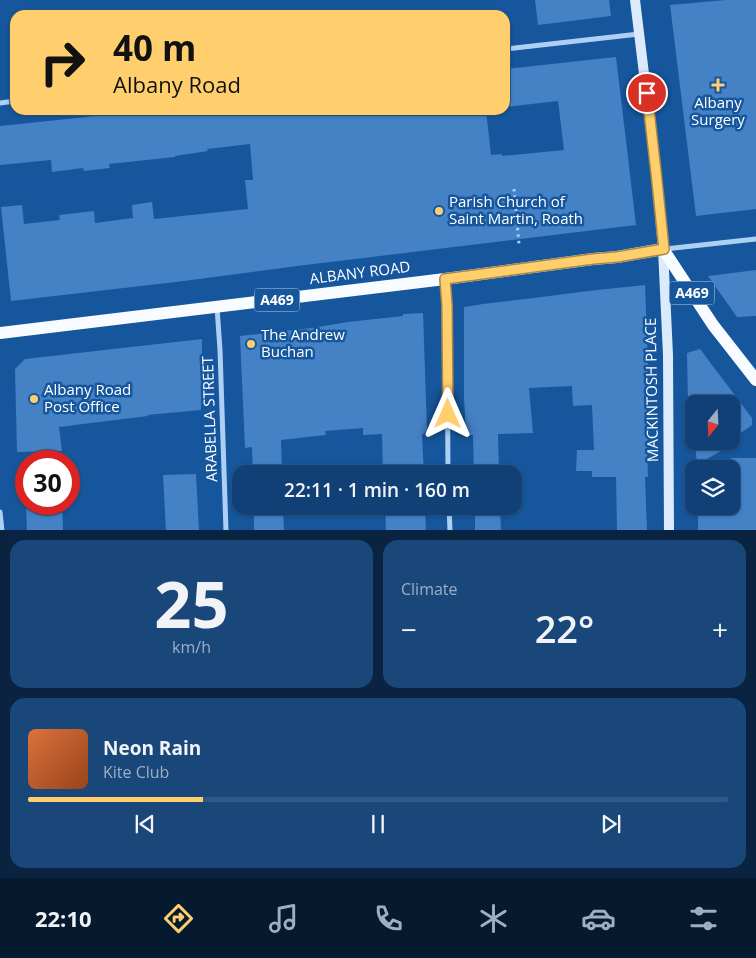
<!DOCTYPE html>
<meta charset="utf-8">
<style>
body{margin:0;font-family:"Open Sans",sans-serif;background:#19477a;color:#f1f3f6;height:100vh;display:flex;flex-direction:column;font-size:19px;white-space:nowrap}
*{box-sizing:border-box;margin:0}
p{font-size:16px;color:#9cafc5}
.icon{flex:none;width:28px;height:28px;fill:none;stroke:currentColor;stroke-width:2;stroke-linecap:round;stroke-linejoin:round}
.map{position:relative;height:530px;overflow:hidden}
.sheet{display:flex;flex-direction:column;gap:10px;padding:10px;background:#092340;flex:1}
.sheet>*{flex:none}
.hud{position:absolute;left:10px;top:10px;width:500px;height:105px;border-radius:15px;box-shadow:0 1px 4px #0004,0 0 0 1px #305987;background:#ffcf6e;color:#111;overflow:hidden}
.needle{width:32px;rotate:198deg}
.tools{position:absolute;left:685px;top:395px;display:grid;gap:10px}
.tools a{display:grid;place-items:center;width:55px;height:55px;border-radius:10px;background:#104075;box-shadow:0 1px 4px #0004,0 0 0 1px #305987;font-size:25px}
.speed{position:absolute;left:15px;top:450px;display:flex;gap:10px;font-size:25px;font-weight:700;text-align:center}
.speed>*{display:grid;place-content:center;width:65px;height:65px;border-radius:50%;background:#104075;box-shadow:0 1px 4px #0004,0 0 0 1px #305987;line-height:1}
.speed .limit{border:8px solid #d22;background:#fff;color:#111}
.pin{position:absolute;display:grid;place-items:center;width:42px;height:42px;color:#fff;margin:-21px;border:2px solid #fff;border-radius:50%;box-shadow:0 1px 5px #0007}
.me{position:absolute;width:55px;margin:-28px;rotate:0deg;stroke-linejoin:round;filter:drop-shadow(0 0 4px #0008)}
.turn{display:flex;align-items:center;gap:18px;height:105px;padding:0 20px;font-size:22px}
.turn .icon{width:65px;height:65px;stroke-width:2.5}
.turn b{display:block;font-size:35px;line-height:42px}
.big{font-size:38px;font-weight:600;line-height:1.1}
.sheet .card{flex:1;display:flex;flex-direction:column;justify-content:center;gap:8px;min-width:0;padding:0 18px;border-radius:15px;background:#19477a}
.sheet .dial{align-items:center;gap:0}
.dial b{font-size:65px;line-height:1}
.song{display:flex;align-items:center;gap:15px}
.cover{width:60px;height:60px;border-radius:8px;background:linear-gradient(135deg,hsl(20 70% 55%),hsl(20 70% 35%))}
.played{height:5px;border-radius:2px;background:linear-gradient(90deg,#ffcf6e 25%,#305987 25%)}
.keys{display:flex;justify-content:space-around;direction:ltr}
.heat{display:flex;justify-content:space-between;align-items:center;font-size:28px;direction:ltr}
.sheet .tiles{flex:1;display:grid;gap:10px;grid-template-columns:1fr 1fr}
.card:last-child{grid-column:span 2}
.trip{position:absolute;left:232px;top:465px;width:290px;height:50px;border-radius:15px;background:#104075;box-shadow:0 1px 4px #0004,0 0 0 1px #305987;font-weight:600;line-height:50px;text-align:center}
.dock{display:flex;height:80px;justify-content:space-around;align-items:center;background:#061a2f;color:#9cafc5}
.dock .icon{width:35px;height:35px}
.dock .selected{color:#ffcf6e}
.dock b{font-size:22px;color:#f1f3f6}
.map>svg:first-child{display:block}
.building{fill:#4482c5}
.lines{fill:none;stroke-linecap:round;stroke-linejoin:round}
.path{stroke:#adcff3;stroke-width:3;stroke-dasharray:2.5 4;stroke-linecap:butt}
.street{stroke:#adcff3;stroke-width:5}
.secondary{stroke:#dcebfc;stroke-width:10}
.primary{stroke:#f8fbff;stroke-width:12}
.route-casing{stroke:#a68748;stroke-width:12}
.route{stroke:#ffcf6e;stroke-width:9}
.poi-dot{fill:#ffcf6e;stroke:#16569c;stroke-width:2}
.labels{text-anchor:middle;stroke-width:5;stroke-linejoin:round;paint-order:stroke}
.shield{fill:#16569c;stroke:#b9cce1;stroke-width:1}
.shield-label{font-size:14px;font-weight:bold;fill:#fff}
.poi-label{font-size:15px;fill:#fff;stroke:#16569c;text-anchor:start}
.street-label{font-size:15px;fill:#fff;stroke:#16569c}
</style>
<div class="map">
<svg width="756" height="531" viewBox="0 0 756 531">
<rect width="100%" height="100%" fill="#16569c"/>
<path class="building" d="M535,0H609L611,16L538,25Z
M726,0H756V209L696,216L670,5Z
M616,57L636,225L297,266L176,282L11,301L1,207L22,205L24,224L60,220L59,215L94,211L95,223L133,218L132,205L152,202L154,219L248,209L245,180H253L250,144L207,149L208,151L175,156V157L109,164L110,168L84,171L83,168L52,172L51,160L0,165V126L153,110H486L491,155L502,154V156L564,150L558,101L505,107V69Z
M756,270V316L737,317L708,276Z
M645,285L651,446H647L648,477H645L647,531H617L616,477H592V471H576L577,450H594L592,405L573,406L572,386L529,388L533,433L498,434L499,474H474L473,435H466L464,397V307L483,304L534,298L588,291Z
M423,313L427,430L422,435L424,474H383L382,434L363,435V428L325,431L326,435L281,440L282,474H253L252,447L245,448L240,336L312,328L348,322L403,316V314Z
M202,339L201,410L147,415L148,416L59,427L62,451L17,452L15,369L25,359Z
M700,349L752,418V425L731,440V404H688L687,353Z
M695,441H737L697,465Z
M731,458H756V531H698V506H731Z
M196,474L199,531H166L163,475Z
M26,504H62L63,531H27Z
M254,506H283L284,531H254Z
M385,506H425L426,531H386Z
M475,506H500L501,531H475Z"/>
<g class="lines">
<path class="path" d="M514,189L519,244"/>
<path class="street" d="M505,49L639,34
M0,103L15,101
M665,249L756,239
M445,279L447,305L448,474
M217,307L220,350L226,531
M449,506L450,531
M0,512L2,531"/>
<path class="secondary" d="M635,0L656,172L663,249L668,355L669,531"/>
<path class="primary" d="M0,333L445,279L593,259L617,257L663,249L713,325L756,380"/>
</g>
<g class="lines">
<defs>
<path id="route" d="M448,414L447,305L445,279L593,259L617,257L664,249L656,172L647,93"/>
</defs>
<use href="#route" class="route-casing"/>
<use href="#route" class="route"/>
</g>
<g class="poi-dot">
<path d="M715.5 77.5h5v5h5v5h-5v5h-5v-5h-5v-5h5z"/>
<circle cx="439" cy="211" r="5"/>
<circle cx="251" cy="344" r="5"/>
<circle cx="34" cy="399" r="5"/>
</g>
<g class="labels">
<g class="shield">
<rect x="669.5" y="281.5" width="45" height="23" rx="4"/>
<rect x="254.5" y="288.5" width="45" height="23" rx="4"/>
</g>
<g class="shield-label">
<text x="692" y="298">A469</text>
<text x="277" y="305">A469</text>
</g>
<g class="poi-label">
<text x="718" y="108" text-anchor="middle">Albany<tspan x="718" dy="17">Surgery</tspan></text>
<text x="449" y="207">Parish Church of<tspan x="449" dy="17">Saint Martin, Roath</tspan></text>
<text x="261" y="340">The Andrew<tspan x="261" dy="17">Buchan</tspan></text>
<text x="44" y="395">Albany Road<tspan x="44" dy="17">Post Office</tspan></text>
</g>
<g class="street-label">
<text transform="translate(360 273) rotate(-7)" y="5">ALBANY ROAD</text>
<text transform="translate(652 390) rotate(-91)" y="5">MACKINTOSH PLACE</text>
<text transform="translate(210 419) rotate(-92)" y="5">ARABELLA STREET</text>
</g>
</g>
</svg>
<div class="tools">
<a><svg class="needle" viewBox="-14 -14 28 28"><path d="M0-13l5 13h-10z" fill="#e53935"/><path d="M0 13l5-13h-10z" fill="#9cafc5"/></svg></a>
<a><svg class="icon" aria-label="layers" viewBox="0 0 24 24"><path d="M12 4l9 5-9 5-9-5zM3 14l9 5 9-5"/></svg></a>
</div>
<div class="speed"><div class="limit">30</div></div>
<div class="pin" style="left:647px;top:93px;background:#d93025"><svg class="icon" aria-label="arrive" viewBox="0 0 24 24"><path d="M6 21V4h12l-3 4 3 4H6"/></svg></div>
<svg class="me" style="left:448px;top:414px" viewBox="-20 -20 40 40"><path d="M0-17L14 15 0 8-14 15z" fill="#ffcf6e" stroke="#fff" stroke-width="4"/></svg>
<div class="trip">22:11 · 1 min · 160 m</div>
<div class="hud">
<div class="turn"><svg class="icon" aria-label="right" viewBox="0 0 24 24"><path d="M7 20v-9h11M14 6l5 5-5 5"/></svg><div><b>40 m</b>Albany Road</div></div>
</div>
</div>
<section class="sheet">
<div class="tiles">
<div class="card dial"><b>25</b><p>km/h</p></div>
<div class="card"><p>Climate</p>
<div class="heat"><a>−</a><b class="big">22°</b><a>+</a></div>
</div>
<div class="card">
<div class="song"><i class="cover"></i><div><b>Neon Rain</b><p>Kite Club</p></div></div>
<div class="played"></div>
<div class="keys"><svg class="icon" aria-label="previous" viewBox="0 0 24 24"><path d="M18 5L8 12l10 7zM5 5v14"/></svg><svg class="icon" aria-label="pause" viewBox="0 0 24 24"><path d="M8 5v14M16 5v14"/></svg><svg class="icon" aria-label="next" viewBox="0 0 24 24"><path d="M6 5l10 7-10 7zM19 5v14"/></svg></div>
</div>
</div>
</section>
<nav class="dock">
<b>22:10</b>
<svg class="icon selected" aria-label="directions" viewBox="0 0 24 24"><path d="M12 3l9 9-9 9-9-9zM9 14v-3h6M13 9l2 2-2 2"/></svg>
<svg class="icon" aria-label="music" viewBox="0 0 24 24"><path d="M9 18V5l10-2v13"/><circle cx="6" cy="18" r="3"/><circle cx="16" cy="16" r="3"/></svg>
<svg class="icon" aria-label="phone" viewBox="0 0 24 24"><path d="M5 4h4l2 5-3 2q2 4 5 5l2-3 5 2v4C11 20 4 13 5 4z"/></svg>
<svg class="icon" aria-label="climate" viewBox="0 0 24 24"><path d="M12 3v18M4 7l16 10M4 17L20 7"/></svg>
<svg class="icon" aria-label="car" viewBox="0 0 24 24"><path d="M5 17H2v-5l4-1 3-4h7l3 4 3 1v5h-3M9 17h6M6 11h13"/><circle cx="7" cy="17" r="2"/><circle cx="17" cy="17" r="2"/></svg>
<svg class="icon" aria-label="filters" viewBox="0 0 24 24"><path d="M4 7h16M4 17h16"/><circle cx="9" cy="7" r="2"/><circle cx="15" cy="17" r="2"/></svg>
</nav>
